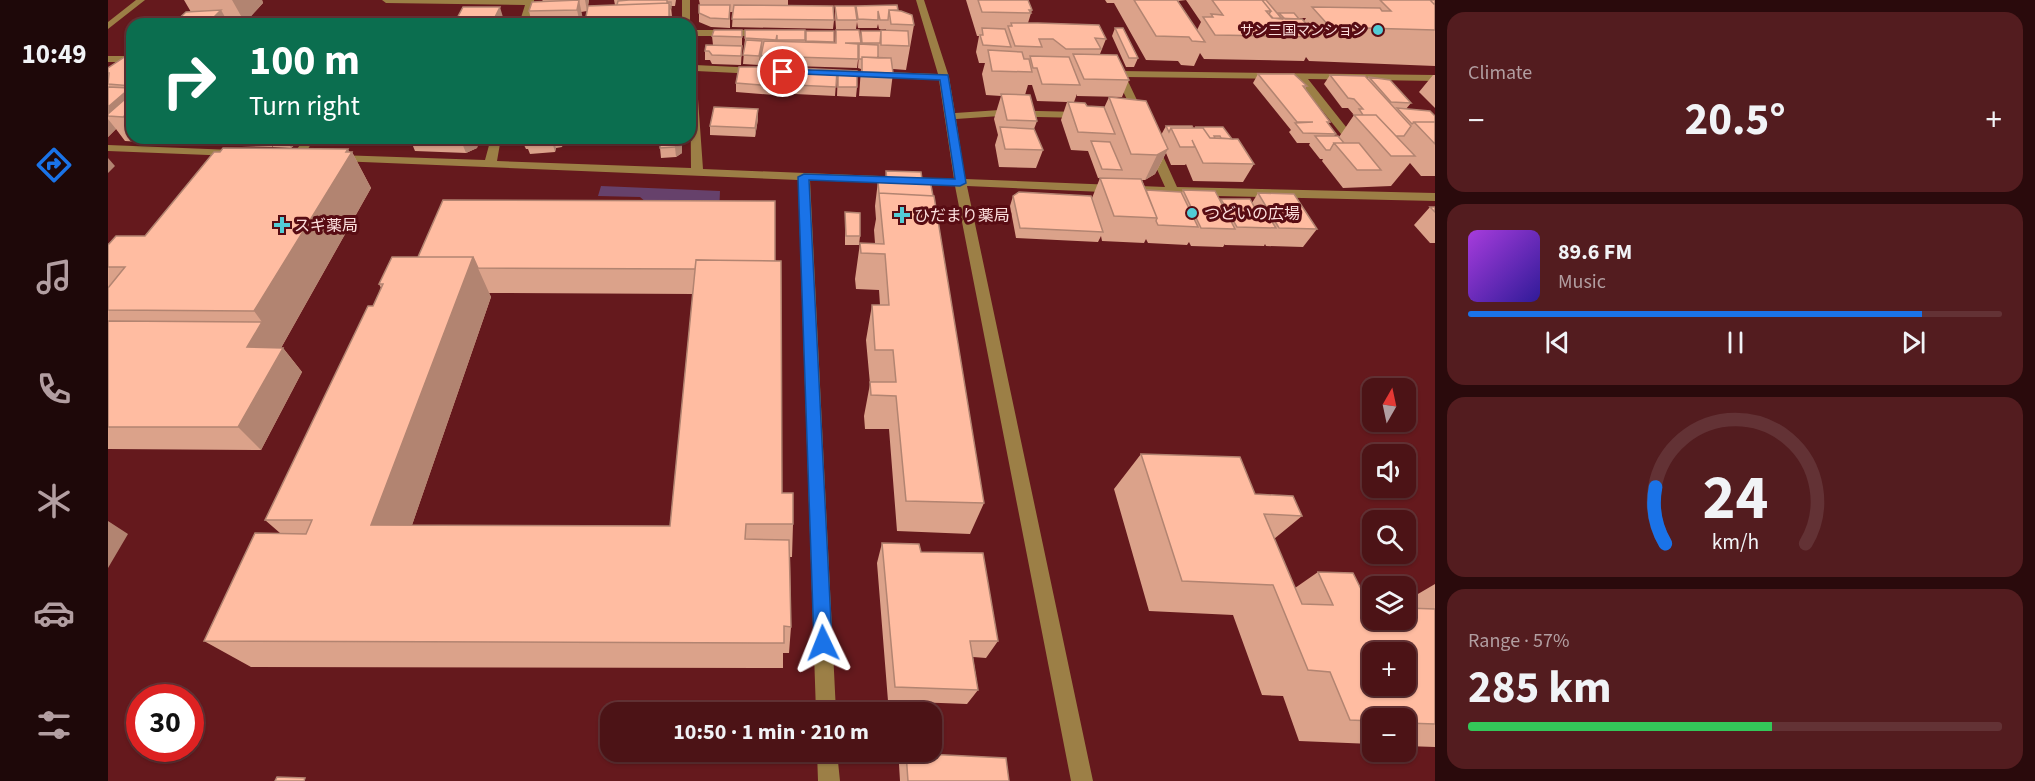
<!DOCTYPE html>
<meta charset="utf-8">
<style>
body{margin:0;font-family:"Source Sans 3","Noto Sans JP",sans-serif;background:#531c1f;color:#f1f3f6;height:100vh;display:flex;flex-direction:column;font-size:22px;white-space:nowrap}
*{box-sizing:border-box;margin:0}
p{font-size:20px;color:#b29ea1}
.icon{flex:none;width:33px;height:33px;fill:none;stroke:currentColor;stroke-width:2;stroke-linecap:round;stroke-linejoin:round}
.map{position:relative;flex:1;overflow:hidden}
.drawer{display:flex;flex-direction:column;gap:12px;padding:12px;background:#2a0a0c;width:600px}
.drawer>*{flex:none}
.hud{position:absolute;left:18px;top:18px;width:570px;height:126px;border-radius:18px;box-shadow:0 2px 4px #0004,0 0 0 2px #633235;background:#0b6e4f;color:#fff;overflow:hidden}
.needle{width:39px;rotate:9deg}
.buttons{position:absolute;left:1254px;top:378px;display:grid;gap:12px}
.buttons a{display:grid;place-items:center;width:54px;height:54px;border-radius:12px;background:#4c1316;box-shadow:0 2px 4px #0004,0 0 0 2px #633235;font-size:30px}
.speed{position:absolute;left:18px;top:684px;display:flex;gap:12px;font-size:30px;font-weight:700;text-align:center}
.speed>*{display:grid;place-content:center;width:78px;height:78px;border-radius:50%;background:#4c1316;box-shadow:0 2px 4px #0004,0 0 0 2px #633235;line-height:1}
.speed .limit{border:9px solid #d22;background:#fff;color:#111}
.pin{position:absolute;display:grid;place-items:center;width:51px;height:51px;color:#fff;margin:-26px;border:3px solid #fff;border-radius:50%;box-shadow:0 2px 6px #0007}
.me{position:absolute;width:66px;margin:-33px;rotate:358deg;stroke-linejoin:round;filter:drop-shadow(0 0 4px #0008)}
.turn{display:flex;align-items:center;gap:21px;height:126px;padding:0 24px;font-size:27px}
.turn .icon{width:78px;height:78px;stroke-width:2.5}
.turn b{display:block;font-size:42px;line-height:51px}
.big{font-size:45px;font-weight:700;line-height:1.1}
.drawer .card{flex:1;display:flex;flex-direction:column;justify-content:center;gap:9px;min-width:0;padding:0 21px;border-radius:18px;background:#531c1f}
.drawer .dial{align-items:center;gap:0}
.dial svg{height:156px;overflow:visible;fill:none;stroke:#633235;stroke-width:7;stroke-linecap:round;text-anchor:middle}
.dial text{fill:#f1f3f6;stroke:none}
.song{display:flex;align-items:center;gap:18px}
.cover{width:72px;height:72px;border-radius:9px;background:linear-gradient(135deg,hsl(280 70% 55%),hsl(250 70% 35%))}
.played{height:6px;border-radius:3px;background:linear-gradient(90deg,#1a73e8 85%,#633235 85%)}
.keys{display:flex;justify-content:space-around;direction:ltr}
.heat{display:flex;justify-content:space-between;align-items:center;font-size:33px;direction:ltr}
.charge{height:9px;border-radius:4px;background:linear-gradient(90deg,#34c759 57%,#633235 0)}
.trip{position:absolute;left:492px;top:702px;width:342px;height:60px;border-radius:18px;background:#4c1316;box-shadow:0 2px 4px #0004,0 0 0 2px #633235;font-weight:700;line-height:60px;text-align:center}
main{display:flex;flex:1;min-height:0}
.menu{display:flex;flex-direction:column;width:108px;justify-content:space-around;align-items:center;background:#1e0809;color:#b29ea1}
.menu .icon{width:42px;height:42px}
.menu .selected{color:#1a73e8}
.menu b{font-size:27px;color:#f1f3f6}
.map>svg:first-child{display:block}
.green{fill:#66416b}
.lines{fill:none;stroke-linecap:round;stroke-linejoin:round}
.minor{fill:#9c7f46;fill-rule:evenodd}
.wall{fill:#dba28a;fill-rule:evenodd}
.shaded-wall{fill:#b28471}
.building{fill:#ffbca1;stroke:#b28471;stroke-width:1.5;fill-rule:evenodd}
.route{fill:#1a73e8;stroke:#114b97;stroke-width:1.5}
.poi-dot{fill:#52ccd5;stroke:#580c13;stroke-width:2}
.labels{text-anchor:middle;stroke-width:6;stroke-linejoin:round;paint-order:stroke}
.far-poi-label{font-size:14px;fill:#fde0de;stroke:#580c13;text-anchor:end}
.poi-label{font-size:16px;fill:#fde0de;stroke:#580c13;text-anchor:start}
</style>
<main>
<nav class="menu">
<b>10:49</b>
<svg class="icon selected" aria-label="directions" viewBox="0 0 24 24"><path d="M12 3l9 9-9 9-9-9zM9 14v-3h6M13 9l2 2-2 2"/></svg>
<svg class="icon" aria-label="music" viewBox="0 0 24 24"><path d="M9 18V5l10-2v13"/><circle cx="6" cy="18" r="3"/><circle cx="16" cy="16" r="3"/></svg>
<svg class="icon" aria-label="phone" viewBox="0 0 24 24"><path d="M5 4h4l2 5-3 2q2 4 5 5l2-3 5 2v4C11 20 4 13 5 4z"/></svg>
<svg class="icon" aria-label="climate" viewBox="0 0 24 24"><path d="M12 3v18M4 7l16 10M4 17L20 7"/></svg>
<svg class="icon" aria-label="car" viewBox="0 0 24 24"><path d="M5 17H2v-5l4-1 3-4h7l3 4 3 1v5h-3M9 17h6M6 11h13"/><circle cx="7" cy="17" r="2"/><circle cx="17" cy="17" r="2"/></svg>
<svg class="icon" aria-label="filters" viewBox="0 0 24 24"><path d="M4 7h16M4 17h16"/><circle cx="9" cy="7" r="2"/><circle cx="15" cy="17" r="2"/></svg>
</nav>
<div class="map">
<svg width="1327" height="781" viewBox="0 0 1327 781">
<rect width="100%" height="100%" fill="#65191d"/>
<path class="green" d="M493,186L612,191L611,214L538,202L532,197L490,196Z"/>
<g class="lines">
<path class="minor" d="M28,0H37L0,29V22Z
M274,0H426V2L421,24H411L417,5L278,3Z
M574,0H582V26V24H574Z
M808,0H816L841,77L847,113L892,110L974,112L979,115L974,118L892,116L848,119L857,179L1057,187L1038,145L1044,142L1050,145L1069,187L1327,193V201L1065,195L859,186L985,781H963L847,186L702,180L728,712H708L690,180L230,161L224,158L230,155L377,160L383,138H393L389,161L583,168L582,52L587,55V65L649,68L654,71L649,74L588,71L595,169L846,179L831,80L730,76L725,73L730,70L830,74Z
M582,30H657L662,33L657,36H582Z
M0,56H24V62H0Z
M1012,71L1327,75V81L1200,79L1250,142L1245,145L1241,144L1189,79L1018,77L1037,117L1032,120L1027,117L1007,74Z
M197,138H207L194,158H186L184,156Z
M0,145L125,150L131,153L125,156L0,151Z
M709,752H729L732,781H710Z"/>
</g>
<path class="wall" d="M76,0H154L155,3L142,17H152L156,24L121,23V24L83,12Z
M434,0H481L480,6L507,5L506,0H568L567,6H563L564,17H563V24H478L479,11L473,12L476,24H424L421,11L435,1Z
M591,0H680V5L726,20L725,29L624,27L625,12H622V28L603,27L591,22V13L592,5Z
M858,0H920L924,10L920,23L998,39L992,54L1021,80L1014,97L969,96V94L966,102L979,106L996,108L1001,97L1053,135L1058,126L1085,128L1124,139L1146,164L1135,182L1085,181L1078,164L1077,165H1063L1058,153L1047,174L1037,180H1034L1038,190L1074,193L1075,190L1112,201L1113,199L1144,203L1150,193L1209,229L1195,247L1158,246L1157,244L1156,246L1117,245V244L1115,247L1083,246L1081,242L1079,245L1040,243L1038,239L1036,243L994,241L993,236L990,242L908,238L902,206L905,196L984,198L992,178H990L980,151L963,150L953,120L959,102L929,101L924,85H920L917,95L929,121L926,129L935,150L928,168L891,167L887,145L890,135L886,119L893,96L878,95L874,74L877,63H871L868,52L871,36H869Z
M997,0H1327V66L1201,61L1198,57L1196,61L1096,59L1092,53L1086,66L1073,65L1070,61L1038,60L1006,3H999ZM1078,0L1093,22L1089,30L1070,1ZM1191,18H1198L1196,21Z
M727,6L748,12V6L790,10L806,25L798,70L785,69V73L782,97L751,96L753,69L750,68L751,52L749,68L653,65V58L651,65L635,64L637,38L697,30V42H698V31H726V43H727L728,30L752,39L753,31H773L778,30V29H771L770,24L769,28H750L749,22L748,29H728L727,15Z
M1007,28L1030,58L1026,67H1018L1004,36Z
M634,30V46L605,45L604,36Z
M634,46L633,65L604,64L602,60H597V51Z
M24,56V138H74L73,139L65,138L61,142L37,141L36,139L34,142L17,141L8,129L0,137V68Z
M729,70L727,96L667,93V85L666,95L628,92V83L668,76Z
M730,70L749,87L748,97L729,96Z
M1150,74L1199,86L1197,88L1222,122L1220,124L1228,134L1226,136L1231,137L1246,115L1240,108H1234L1216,84L1222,75L1259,79L1261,77L1303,103L1298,109L1327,116V176H1313L1302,163L1283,186L1235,188L1214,161L1215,159H1212L1201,145L1202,143H1189L1181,132L1183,130L1145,83Z
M1325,75H1327V108L1311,92Z
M650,109V119L647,137L602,135V126Z
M100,138H193L189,143L183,148L165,147L164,146V147L105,145Z
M270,138H372L369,148L358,153L307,151L302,139Z
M410,138H461L460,143H455L454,147L448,148L447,152L422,154L420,149H418L416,145H412Z
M473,138H523V143L474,141Z
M552,138H574V153L568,157L553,158L552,148Z
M242,152H244L263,188L173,348H175L194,372L153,450L0,449V244L37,236Z
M778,171L876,503L862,534L789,531L781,429H757L756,416L762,384L758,340L764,305H772L771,290L748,289L747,279L752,243H767L766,230L768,219L767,206L770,181H777Z
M1322,207H1327V243H1322L1306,225Z
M737,212L752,236L751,245H737Z
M284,257L667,261L674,493L685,524L684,557H682L683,627L681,653H675V668L143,667L96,641L172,533L157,520L265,306L273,288L271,284ZM381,293L585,294L562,526L304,525L383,297Z
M1033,454L1147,494L1194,516L1166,539L1187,588L1210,572L1262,607L1299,608L1298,606V601L1327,584V747L1298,746V718H1264V744L1191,741L1175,696L1154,695L1125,615L1041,611L1006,489Z
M774,543L813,552L890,641L878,658L865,657L870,690L859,704L780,701L769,563Z
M798,753L901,781H792L791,764Z"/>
<path class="shaded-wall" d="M124,0H154L155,3L137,23Z
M471,0L476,24H472L469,10Z
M477,0H481L479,11Z
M561,3L563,20V24H562L561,19Z
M392,7L397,24H378Z
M113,10L121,24H99Z
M152,17L156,24H145Z
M654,41V50L651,65V56Z
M669,67L668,76L666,95V86Z
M22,88L24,91V116H18L24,123V128L15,117L0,116V107Z
M650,109V119L647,137V128Z
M0,119L8,129L0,137Z
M58,138H65L61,142Z
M178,138H193L189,143L183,148Z
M352,138H372L369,148L358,153Z
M443,138H445L448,148L447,152Z
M451,138H453L455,143L454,147Z
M573,138H574V153L568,157L567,147Z
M240,149L243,154L244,152L263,188L160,371L139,347L154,322L146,311Z
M1060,149L1047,174L1037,180L1049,155Z
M0,158L7,166L0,173Z
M365,257L383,297L293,557L263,525Z
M175,348L194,372L153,450L130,427Z
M0,521L20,534L0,568Z"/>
<path class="building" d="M471,0L469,10L421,11L424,2Z
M521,0H559V2H563V8L562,9L561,3L509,5L510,1Z
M870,0H920L924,10H921L923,13L874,12Z
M1026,0H1069L1097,42L1084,41L1081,37L1048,36Z
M1104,0H1154L1163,11H1158L1164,18L1194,19L1210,37L1107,35L1095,17H1105L1103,14L1115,15Z
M1154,0H1158L1174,19L1165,18L1161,14L1163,11Z
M1272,0H1322L1327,5V30L1222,27L1204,7L1272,8L1274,11H1283Z
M1322,0H1327V5Z
M561,3V19L477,22L480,6Z
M591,5H622L621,19L602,18L591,13Z
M626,5L725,6L726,20L624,19Z
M789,5L790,10H781L780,20H772L770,11V20L750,19L748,6Z
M727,6H747L749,20H729Z
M355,7H392L385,21L378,24H346Z
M113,10L99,24H65L78,12Z
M781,10L793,11L804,15L806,25L783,24Z
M1171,13H1186L1191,19H1177Z
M140,17H152L145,24H133Z
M903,23H930L991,25L998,39L987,38L993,49H958L945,39H931L934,47L907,46L900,26H904Z
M874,28L897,29L903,47L875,45L872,35H875Z
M1007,28H1015L1030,58H1021Z
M606,30H634V37L604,36Z
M637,30H697V40H669V35L668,40L637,38Z
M728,30H751L753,43H737L750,44V59L653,56L656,41L728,43Z
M773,30L800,31L801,46L773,45Z
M698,31H726V42L698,41Z
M753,31H773L772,43H754Z
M638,40L654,41L651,56L635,55Z
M751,44L770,45V58L754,57V59H751Z
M598,45L634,46L633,56L604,55L601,51H597Z
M880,50L914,52L916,59H921L924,72L884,71Z
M965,54L1009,55L1021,80L976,79Z
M18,56H24V86L0,84L1,73H0V68Z
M922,56L961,57L972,85L934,84L929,68H925Z
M754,57L783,58L785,73L754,72Z
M631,67H669L666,86L628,83Z
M670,67L729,70L728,87L667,84Z
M730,70L749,71V87H730Z
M1150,74H1186L1199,86H1195L1222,122H1219L1228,134L1195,133L1187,123L1205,122H1189Z
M1222,75L1257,76L1303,126L1296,136H1288L1268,115H1255L1251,109H1255L1246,99L1240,98Z
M1261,77L1282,80L1303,103L1283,102Z
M0,87L22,88L0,107Z
M24,93V109L15,117L0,116V114Z
M893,94L922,95L929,121L899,120Z
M1001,97L1038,101L1060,149L1049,155L1023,154Z
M960,102L977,103L979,106L996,107L1007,134L970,132Z
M606,107L650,109L647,128L602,126Z
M1289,108L1322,111L1327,116V122H1306L1304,124Z
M24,111V116H18Z
M1246,115H1268L1307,156H1283Z
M1306,122H1327V144Z
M1058,126H1084L1085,128H1063L1061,132Z
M892,127L926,129L935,150L897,149Z
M1087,127H1115L1124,139L1113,138L1112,136H1106L1107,138H1102L1095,128Z
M1063,128H1095L1102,138L1130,139L1146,164L1095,163L1084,140L1087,147H1072Z
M1207,136H1230L1236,143H1226L1222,150H1218Z
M552,138H573V143L567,147L552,148Z
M983,141L1002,142L1014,170L994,169Z
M1226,143H1251L1273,170H1249Z
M115,148L240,149L238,152H244L146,311L0,310V288L17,267H0V245L8,236H37L106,152H112Z
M778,171L813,172L814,179L822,180L825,196L771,193V194L770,181H779Z
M992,178L1033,179L1049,218L1006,216Z
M1038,190L1073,192L1090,227L1050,225L1048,221L1049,218Z
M1075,190L1107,191L1127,229L1093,228Z
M911,192L983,196L995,232L912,228L905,196Z
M771,193L826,196L876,503L798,501L788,396L763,395L762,382H788L785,350H767L764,305H781L777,254L753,253L752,243L776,244Z
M1150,193L1186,194L1209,229L1171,228Z
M1113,199H1142L1148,210L1157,211L1168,228L1129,227Z
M335,200L667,201V261L588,260L587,269L370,268L365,257H310Z
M1322,207H1327V212Z
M737,212L752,213V236H738Z
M284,257H365L263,525L562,526L588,260L673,261L674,493H685V524H638L637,539L681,540L683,627L676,626V643L96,641L147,533L198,534L204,520H157L260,306H265L275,284H271Z
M0,321L154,322L139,347L175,348L130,427H0Z
M1033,454L1132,457L1147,494L1185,496L1194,516L1156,514L1194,604L1225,605L1210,572L1245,573L1262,607H1264V620H1298V608L1327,609V724L1298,723V718H1264V721L1242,720L1222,672L1200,670L1165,585L1074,581ZM1264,652H1298V686H1264Z
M774,543L811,544L813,552L875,553L890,641H862L870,690L787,687Z
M798,753L898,758L901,781H800Z
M169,777L197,778L196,781H167Z"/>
<path class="route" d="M675,69L840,75L858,183L852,186L701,180L724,643L721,649L715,651L709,649L706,643L690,177L696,174L847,179L832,80L672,73V70Z"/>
<g class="poi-dot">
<circle cx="1270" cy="30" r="6"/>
<circle cx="1084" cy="213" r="6"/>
<path d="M791 206h6v6h6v6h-6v6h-6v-6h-6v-6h6z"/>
<path d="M171 216h6v6h6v6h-6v6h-6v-6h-6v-6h6z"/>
</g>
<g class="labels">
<g class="far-poi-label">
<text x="1258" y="35">サン三国マンション</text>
</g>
<g class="poi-label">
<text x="1096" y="219">つどいの広場</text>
<text x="806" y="221">ひだまり薬局</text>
<text x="186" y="231">スギ薬局</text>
</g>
</g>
</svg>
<div class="buttons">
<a><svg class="needle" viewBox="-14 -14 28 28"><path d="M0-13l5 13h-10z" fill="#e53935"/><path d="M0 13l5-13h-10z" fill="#b29ea1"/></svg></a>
<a><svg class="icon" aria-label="sound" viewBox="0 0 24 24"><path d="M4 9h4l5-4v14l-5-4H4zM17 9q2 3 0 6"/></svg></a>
<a><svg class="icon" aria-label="search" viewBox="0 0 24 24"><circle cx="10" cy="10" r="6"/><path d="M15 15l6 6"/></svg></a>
<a><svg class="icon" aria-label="layers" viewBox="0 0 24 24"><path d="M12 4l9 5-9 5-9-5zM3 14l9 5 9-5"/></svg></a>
<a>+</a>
<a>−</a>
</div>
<div class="speed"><div class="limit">30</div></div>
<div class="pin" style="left:675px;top:72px;background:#d93025"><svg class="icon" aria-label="arrive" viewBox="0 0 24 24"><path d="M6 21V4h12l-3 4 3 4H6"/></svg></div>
<svg class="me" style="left:715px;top:643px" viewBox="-20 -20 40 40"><path d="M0-17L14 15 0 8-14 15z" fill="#1a73e8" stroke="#fff" stroke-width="4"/></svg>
<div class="trip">10:50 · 1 min · 210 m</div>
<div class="hud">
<div class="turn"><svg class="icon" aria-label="right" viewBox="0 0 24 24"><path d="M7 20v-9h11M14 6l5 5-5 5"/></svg><div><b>100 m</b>Turn right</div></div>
</div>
</div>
<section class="drawer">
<div class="card"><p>Climate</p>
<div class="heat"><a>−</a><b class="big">20.5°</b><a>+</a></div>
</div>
<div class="card">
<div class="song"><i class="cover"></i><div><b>89.6 FM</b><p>Music</p></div></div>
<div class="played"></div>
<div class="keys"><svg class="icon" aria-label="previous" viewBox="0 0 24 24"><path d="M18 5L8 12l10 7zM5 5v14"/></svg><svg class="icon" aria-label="pause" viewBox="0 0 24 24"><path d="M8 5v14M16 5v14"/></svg><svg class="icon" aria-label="next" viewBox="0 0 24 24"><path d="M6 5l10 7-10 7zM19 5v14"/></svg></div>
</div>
<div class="card dial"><svg viewBox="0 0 100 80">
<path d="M14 69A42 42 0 1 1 86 69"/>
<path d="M14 69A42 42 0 0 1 9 40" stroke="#1a73e8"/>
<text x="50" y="56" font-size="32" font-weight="700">24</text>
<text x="50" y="72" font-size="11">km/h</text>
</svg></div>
<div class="card"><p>Range · 57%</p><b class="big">285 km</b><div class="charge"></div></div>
</section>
</main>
